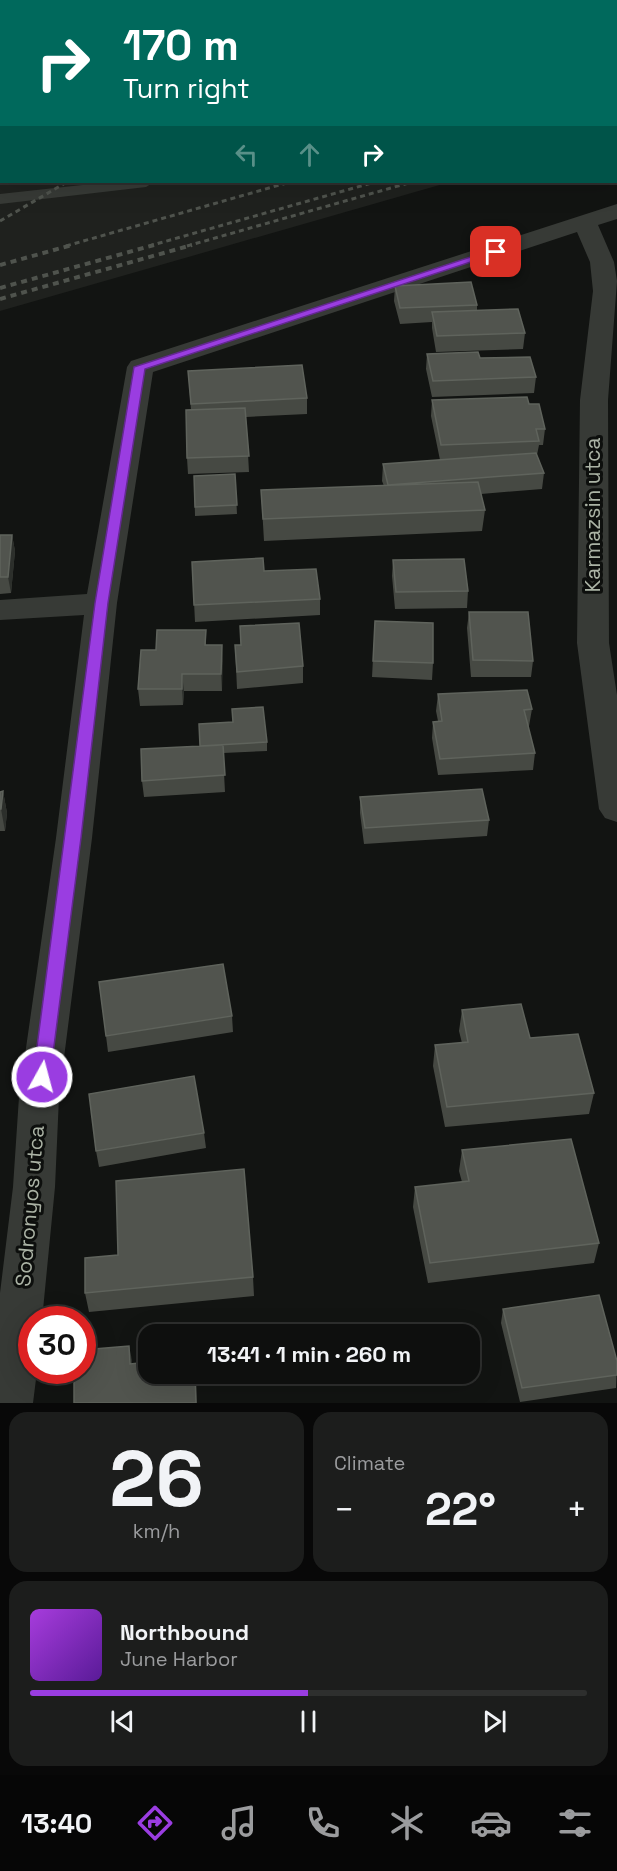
<!DOCTYPE html>
<meta charset="utf-8">
<style>
body{margin:0;font-family:"Space Grotesk",sans-serif;background:#1c1d1c;color:#f1f3f6;height:100vh;display:flex;flex-direction:column;font-size:22px;white-space:nowrap}
*{box-sizing:border-box;margin:0}
p{font-size:20px;color:#9b9c9e}
.icon{flex:none;width:33px;height:33px;fill:none;stroke:currentColor;stroke-width:2;stroke-linecap:round;stroke-linejoin:round}
.map{position:relative;height:1403px;overflow:hidden}
.sheet{display:flex;flex-direction:column;gap:9px;padding:9px;background:#080808;flex:1}
.sheet>*{flex:none}
.banner{position:absolute;left:0px;top:0px;width:618px;height:183px;box-shadow:0 6px 24px #0002,0 0 0 2px #2e2f2e;background:#00695c;color:#fff;overflow:hidden}
.speed{position:absolute;left:18px;top:1306px;display:flex;gap:12px;font-size:30px;font-weight:700;text-align:center}
.speed>*{display:grid;place-content:center;width:78px;height:78px;border-radius:50%;background:#0e0f0e;box-shadow:0 6px 24px #0002,0 0 0 2px #2e2f2e;line-height:1}
.speed .limit{border:9px solid #d22;background:#fff;color:#111}
.pin{position:absolute;display:grid;place-items:center;width:51px;height:51px;color:#fff;margin:-26px;border-radius:12px;box-shadow:0 3px 9px #0006}
.me{position:absolute;width:66px;margin:-33px;rotate:7deg;stroke-linejoin:round;filter:drop-shadow(0 0 4px #0008)}
.turn{display:flex;align-items:center;gap:21px;height:126px;padding:0 24px;font-size:27px}
.turn .icon{width:78px;height:78px;stroke-width:2.5}
.turn b{display:block;font-size:42px;line-height:51px}
.lanes{display:flex;align-items:center;height:57px;padding:0 24px;background:#0003;justify-content:center;gap:30px;direction:ltr}
.lanes .off{opacity:.35}
.big{font-size:45px;font-weight:700;line-height:1.1}
.sheet .card{flex:1;display:flex;flex-direction:column;justify-content:center;gap:9px;min-width:0;padding:0 21px;border-radius:18px;background:#1c1d1c}
.sheet .dial{align-items:center;gap:0}
.dial b{font-size:78px;line-height:1}
.song{display:flex;align-items:center;gap:18px}
.cover{width:72px;height:72px;border-radius:9px;background:linear-gradient(135deg,hsl(280 70% 55%),hsl(270 70% 35%))}
.played{height:6px;border-radius:3px;background:linear-gradient(90deg,#9a3de1 50%,#2e2f2e 50%)}
.keys{display:flex;justify-content:space-around;direction:ltr}
.heat{display:flex;justify-content:space-between;align-items:center;font-size:33px;direction:ltr}
.sheet .tiles{flex:1;display:grid;gap:9px;grid-template-columns:1fr 1fr}
.card:last-child{grid-column:span 2}
.trip{position:absolute;left:138px;top:1324px;width:342px;height:60px;border-radius:18px;background:#0e0f0e;box-shadow:0 6px 24px #0002,0 0 0 2px #2e2f2e;font-weight:700;line-height:60px;text-align:center}
.tabs{display:flex;height:96px;justify-content:space-around;align-items:center;background:#060606;color:#9b9c9e}
.tabs .icon{width:42px;height:42px}
.tabs .on{color:#9a3de1}
.tabs b{font-size:27px;color:#f1f3f6}
.map>svg:first-child{display:block}
.built{fill:#1f211e}
.lines{fill:none;stroke-linecap:round;stroke-linejoin:round}
.service{fill:#373a36;fill-rule:evenodd}
.minor{fill:#373a36;fill-rule:evenodd}
.rail-far1{stroke:#4f534d;stroke-width:3;stroke-dasharray:5 4;stroke-linecap:butt}
.rail{stroke:#4f534d;stroke-width:4;stroke-dasharray:6 5;stroke-linecap:butt}
.wall{fill:#464943}
.shaded-wall{fill:#2c2f2b}
.building{fill:#51544e;stroke:#5f635c;stroke-width:1.5}
.route{fill:#9a3de1;stroke:#642892;stroke-width:1.5}
.labels{text-anchor:middle;stroke-width:6;stroke-linejoin:round;paint-order:stroke}
.street-label{font-size:21px;fill:#abb3a5;stroke:#0d0f0d}
</style>
<div class="map">
<svg width="617" height="1403" viewBox="0 0 617 1403">
<rect width="100%" height="100%" fill="#121412"/>
<path class="built" d="M0,0H617V134L616,2H2V182H450L0,311Z"/>
<g class="lines">
<path class="service" d="M285,0H299V2H285Z
M373,0H387L388,2H374Z
M499,0H517L498,2Z
M616,30H617V38H616Z
M0,160H2L0,170Z
M110,182H154L146,187L0,204V194Z"/>
<path class="minor" d="M617,204V219L598,225L614,262L617,281L608,400L609,643L617,695V822L605,818L599,809L577,643L580,400L593,291L590,262L577,232L153,372L117,603L92,838L59,1097L55,1187L42,1320H32V1371H37L33,1403H0V1293L13,1187L19,1097L56,838L84,615L0,620V600L87,594L127,367L131,361Z"/>
<path class="rail-far1" d="M0,221L67,182
M66,246L290,182
M149,246L375,182
M187,246L412,182"/>
<path class="rail" d="M0,265L72,245
M0,288L154,245
M0,299L192,245"/>
</g>
<path class="wall" d="M0,52H2V151L0,152Z
M395,286L477,305V311L525,333L523,349L436,352L432,328V322L400,324L394,301Z
M427,354L480,358L536,377L534,393L432,397L426,369Z
M188,371L307,398V414L246,417L249,472L188,474L187,458L191,410Z
M432,400L529,404L545,429L543,445H539L537,455L544,473L542,489L481,494L485,510L482,531L264,541L261,490L384,486L382,481L383,464L440,460L431,416Z
M235,474L237,514L195,516L194,476Z
M0,535H12L15,551L11,593L0,594Z
M393,560L468,591L467,608L395,609L392,576Z
M192,562L264,571L320,599V615L195,622Z
M469,612L533,661L531,677H471L467,628Z
M375,621L433,663L432,680L372,677Z
M240,626L303,666V683L237,689L235,645H241Z
M206,630V645H222V691H184L183,705L140,706L138,689L156,650Z
M438,694L532,709L529,726H528L535,753L533,770L438,775L432,738L433,722L438,721L436,711Z
M233,722L267,742V751L223,753L225,792L144,797L142,781L200,746Z
M3,791L7,813L5,831H0V792Z
M360,797L489,820L487,836L364,844L360,813Z
M462,1010L530,1038L594,1093L589,1114L445,1127L433,1066L435,1045L462,1043L459,1031Z
M232,1016L233,1032L108,1052L106,1036Z
M204,1133L206,1148L99,1167L96,1151Z
M462,1150L599,1243L594,1263L428,1283L413,1207L415,1187L462,1182L459,1171Z
M118,1255L253,1277L254,1296L89,1312L85,1293Z
M503,1309L617,1361L616,1388L520,1402L501,1323Z"/>
<path class="shaded-wall" d="M12,535L15,551L11,593L8,577Z
M222,645L223,661L222,691L221,674Z
M182,674L184,691L183,705L182,689Z
M3,791L7,813L5,831L1,809Z
M129,1346L132,1360V1378L130,1364Z
M195,1374H196L197,1403H196Z"/>
<path class="building" d="M0,52H2V132H0Z
M471,282L477,305L400,308L395,286Z
M518,309L525,333L437,336L432,312Z
M478,352L480,358L530,357L536,377L433,381L427,354Z
M302,365L307,398L191,404L188,371Z
M527,397L529,404H539L545,429H536L539,441L441,445L432,400Z
M245,408L249,456L187,458L186,410Z
M536,453L544,473L388,485L383,464Z
M235,474L237,505L195,507L194,476Z
M478,482L485,510L263,519L261,490Z
M0,535H12L8,577H0Z
M263,558L264,571L316,569L320,599L194,605L192,562Z
M464,559L468,591L396,592L393,560Z
M469,612H528L533,661L473,660Z
M375,621L433,623V663L373,661Z
M299,623L303,666L237,672L235,645H241L240,626Z
M157,630H206L205,645H222L221,674H182V689H138L141,650H156Z
M527,690L532,709L524,710L535,753L440,759L433,722L442,721L438,694Z
M263,707L267,742L200,746L199,724L233,722L232,709Z
M223,745L225,775L142,781L141,749Z
M482,789L489,820L365,828L360,797Z
M3,791L1,809H0V792Z
M223,964L232,1016L106,1036L99,982Z
M521,1004L530,1038L578,1034L594,1093L447,1107L435,1045L468,1042L462,1010Z
M194,1076L204,1133L96,1151L89,1094Z
M571,1139L599,1243L430,1263L415,1187L469,1181L462,1150Z
M244,1169L253,1277L85,1293V1258L118,1255L116,1181Z
M599,1295L617,1361V1375L522,1388L503,1309Z
M129,1346L130,1364L148,1362V1374H195L196,1403H74V1371H82V1350Z"/>
<path class="route" d="M492,250L501,252L145,369L108,603L81,838L50,1077L47,1082L42,1084L36,1082L33,1077L95,603L134,367Z"/>
<g class="labels">
<g class="street-label">
<text transform="translate(593 515) rotate(-90)" y="7">Karmazsin utca</text>
<text transform="translate(30 1206) rotate(-85)" y="7">Sodronyos utca</text>
</g>
</g>
</svg>
<div class="speed"><div class="limit">30</div></div>
<div class="pin" style="left:496px;top:252px;background:#d93025"><svg class="icon" aria-label="arrive" viewBox="0 0 24 24"><path d="M6 21V4h12l-3 4 3 4H6"/></svg></div>
<svg class="me" style="left:42px;top:1077px" viewBox="-20 -20 40 40"><circle r="17" fill="#9a3de1" stroke="#fff" stroke-width="3"/><path d="M0-11L8 9 0 5-8 9z" fill="#fff"/></svg>
<div class="trip">13:41 · 1 min · 260 m</div>
<div class="banner">
<div class="turn"><svg class="icon" aria-label="right" viewBox="0 0 24 24"><path d="M7 20v-9h11M14 6l5 5-5 5"/></svg><div><b>170 m</b>Turn right</div></div>
<div class="lanes"><svg class="icon off" aria-label="left" viewBox="0 0 24 24"><path d="M17 20v-9H6M10 6l-5 5 5 5"/></svg><svg class="icon off" aria-label="ahead" viewBox="0 0 24 24"><path d="M12 20V5M6 11l6-6 6 6"/></svg><svg class="icon" aria-label="right" viewBox="0 0 24 24"><path d="M7 20v-9h11M14 6l5 5-5 5"/></svg></div>
</div>
</div>
<section class="sheet">
<div class="tiles">
<div class="card dial"><b>26</b><p>km/h</p></div>
<div class="card"><p>Climate</p>
<div class="heat"><a>−</a><b class="big">22°</b><a>+</a></div>
</div>
<div class="card">
<div class="song"><i class="cover"></i><div><b>Northbound</b><p>June Harbor</p></div></div>
<div class="played"></div>
<div class="keys"><svg class="icon" aria-label="previous" viewBox="0 0 24 24"><path d="M18 5L8 12l10 7zM5 5v14"/></svg><svg class="icon" aria-label="pause" viewBox="0 0 24 24"><path d="M8 5v14M16 5v14"/></svg><svg class="icon" aria-label="next" viewBox="0 0 24 24"><path d="M6 5l10 7-10 7zM19 5v14"/></svg></div>
</div>
</div>
</section>
<nav class="tabs">
<b>13:40</b>
<svg class="icon on" aria-label="directions" viewBox="0 0 24 24"><path d="M12 3l9 9-9 9-9-9zM9 14v-3h6M13 9l2 2-2 2"/></svg>
<svg class="icon" aria-label="music" viewBox="0 0 24 24"><path d="M9 18V5l10-2v13"/><circle cx="6" cy="18" r="3"/><circle cx="16" cy="16" r="3"/></svg>
<svg class="icon" aria-label="phone" viewBox="0 0 24 24"><path d="M5 4h4l2 5-3 2q2 4 5 5l2-3 5 2v4C11 20 4 13 5 4z"/></svg>
<svg class="icon" aria-label="climate" viewBox="0 0 24 24"><path d="M12 3v18M4 7l16 10M4 17L20 7"/></svg>
<svg class="icon" aria-label="car" viewBox="0 0 24 24"><path d="M5 17H2v-5l4-1 3-4h7l3 4 3 1v5h-3M9 17h6M6 11h13"/><circle cx="7" cy="17" r="2"/><circle cx="17" cy="17" r="2"/></svg>
<svg class="icon" aria-label="filters" viewBox="0 0 24 24"><path d="M4 7h16M4 17h16"/><circle cx="9" cy="7" r="2"/><circle cx="15" cy="17" r="2"/></svg>
</nav>
